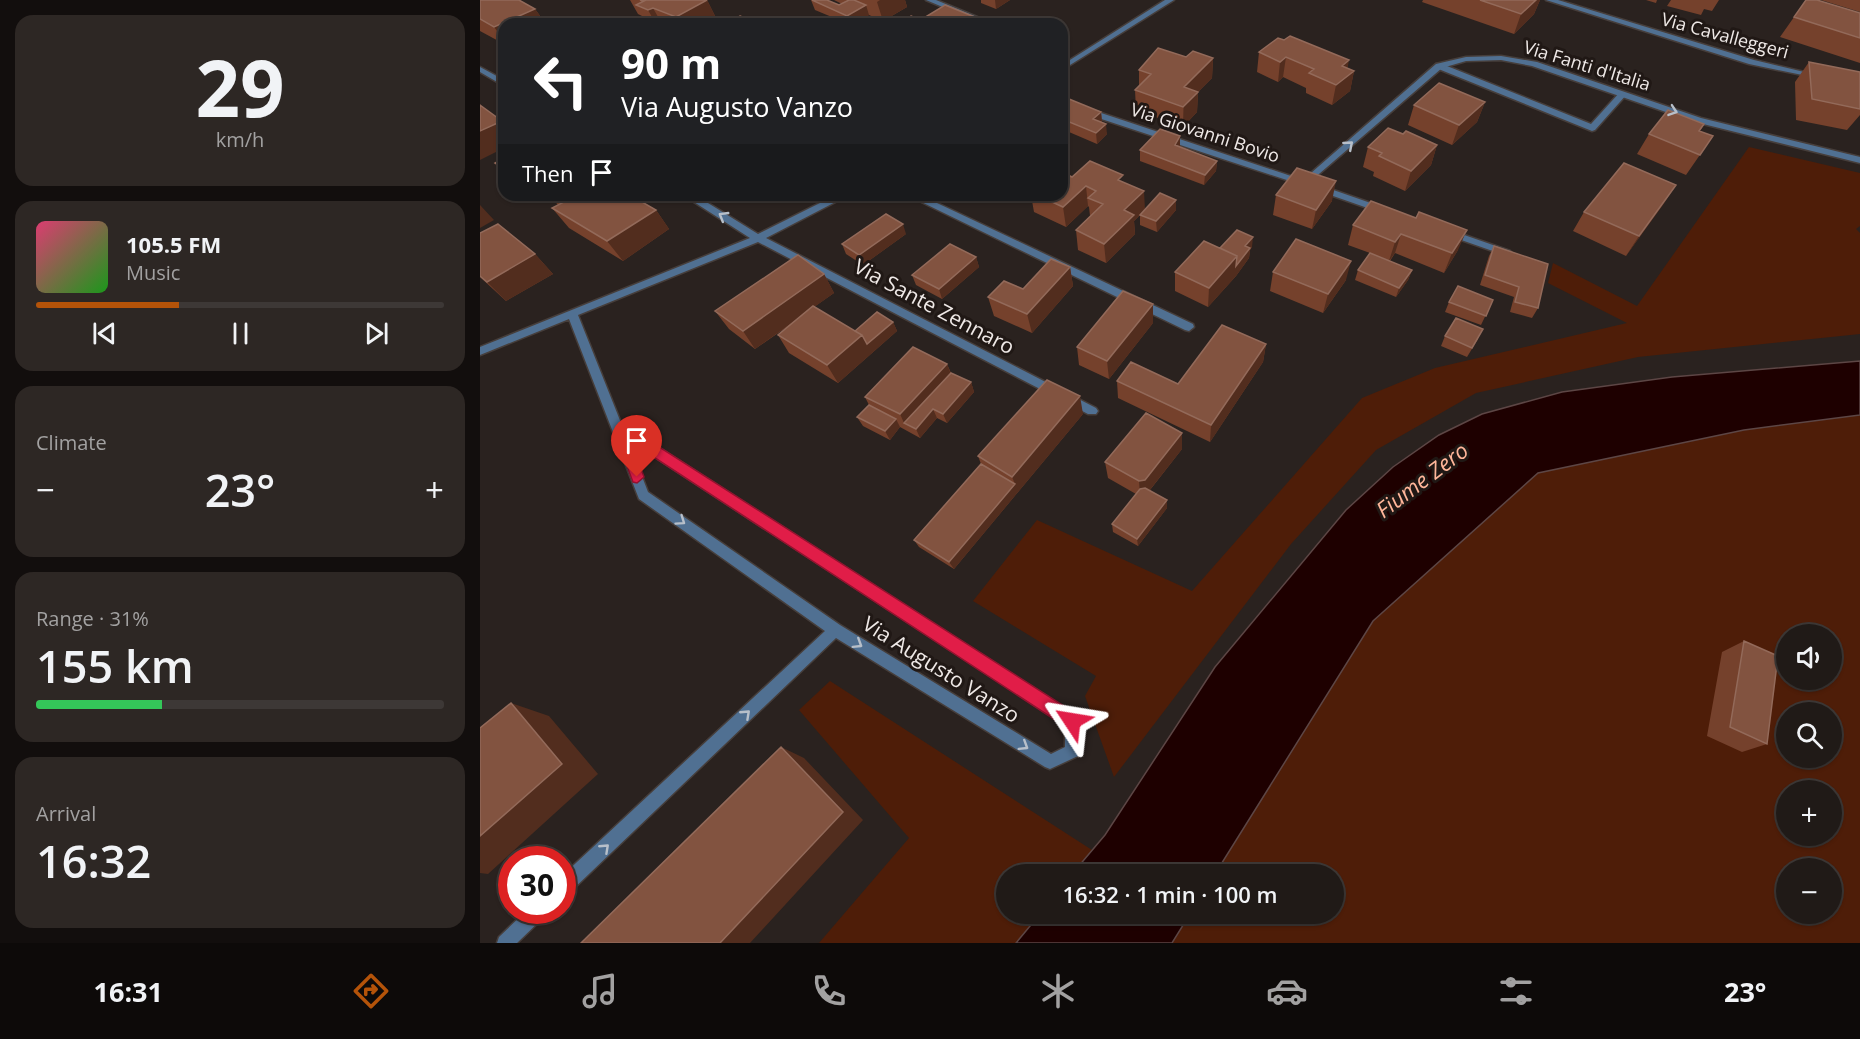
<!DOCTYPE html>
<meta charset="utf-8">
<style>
body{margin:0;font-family:"Open Sans",sans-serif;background:#2d2724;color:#f1f3f6;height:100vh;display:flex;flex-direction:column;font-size:22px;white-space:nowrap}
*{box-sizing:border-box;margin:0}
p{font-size:20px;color:#a2a1a1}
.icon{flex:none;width:33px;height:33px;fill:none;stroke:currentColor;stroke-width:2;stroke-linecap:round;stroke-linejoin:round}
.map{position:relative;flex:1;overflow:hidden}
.details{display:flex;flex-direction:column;gap:15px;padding:15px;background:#120e0d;width:480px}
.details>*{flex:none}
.banner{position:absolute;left:18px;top:18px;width:570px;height:183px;border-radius:18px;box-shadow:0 2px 4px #0004,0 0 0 2px #3d3836;background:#202124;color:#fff;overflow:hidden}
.tools{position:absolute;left:1296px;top:624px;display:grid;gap:12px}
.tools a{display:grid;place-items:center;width:66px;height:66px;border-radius:50%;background:#201a17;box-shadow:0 2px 4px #0004,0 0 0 2px #3d3836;font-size:30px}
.speed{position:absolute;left:18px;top:846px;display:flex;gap:12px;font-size:30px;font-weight:700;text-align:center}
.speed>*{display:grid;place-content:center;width:78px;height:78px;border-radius:50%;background:#201a17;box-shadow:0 2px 4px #0004,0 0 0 2px #3d3836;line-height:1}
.speed .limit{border:9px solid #d22;background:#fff;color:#111}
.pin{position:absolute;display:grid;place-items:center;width:51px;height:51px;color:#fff;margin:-62px -26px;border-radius:50% 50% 50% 0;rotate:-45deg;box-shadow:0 0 6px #0007}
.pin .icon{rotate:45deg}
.me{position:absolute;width:66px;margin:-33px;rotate:303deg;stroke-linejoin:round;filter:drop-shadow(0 0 4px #0008)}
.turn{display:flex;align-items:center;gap:21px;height:126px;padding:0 24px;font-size:27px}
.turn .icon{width:78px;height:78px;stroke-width:2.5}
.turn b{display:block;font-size:42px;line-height:51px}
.then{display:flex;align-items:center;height:57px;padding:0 24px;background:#0003;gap:12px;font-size:22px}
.big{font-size:45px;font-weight:600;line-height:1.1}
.details .widget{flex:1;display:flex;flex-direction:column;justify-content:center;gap:9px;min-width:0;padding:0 21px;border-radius:18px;background:#2d2724}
.details .dial{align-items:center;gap:0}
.dial b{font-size:78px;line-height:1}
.song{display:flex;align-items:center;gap:18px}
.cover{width:72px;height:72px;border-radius:9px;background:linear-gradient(135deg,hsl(340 70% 55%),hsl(120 70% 35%))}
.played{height:6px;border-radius:3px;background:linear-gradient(90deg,#b45309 35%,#3d3836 35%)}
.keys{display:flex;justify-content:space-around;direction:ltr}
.heat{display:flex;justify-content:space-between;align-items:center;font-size:33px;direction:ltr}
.charge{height:9px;border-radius:4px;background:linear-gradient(90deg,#34c759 31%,#3d3836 0)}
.trip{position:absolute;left:516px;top:864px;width:348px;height:60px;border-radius:30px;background:#201a17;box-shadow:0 2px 4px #0004,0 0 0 2px #3d3836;font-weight:600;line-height:60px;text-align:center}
.menu{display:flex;height:96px;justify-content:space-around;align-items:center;background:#0d0a09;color:#a2a1a1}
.menu .icon{width:42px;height:42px}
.menu .on{color:#b45309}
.menu b{font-size:27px;color:#f1f3f6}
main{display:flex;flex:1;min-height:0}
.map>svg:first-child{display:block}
.green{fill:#4e1d08;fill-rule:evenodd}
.water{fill:#1e0000;stroke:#5d4645;stroke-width:1.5}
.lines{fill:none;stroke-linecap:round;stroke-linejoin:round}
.lane-casing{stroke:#463e3b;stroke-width:3}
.street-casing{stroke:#463e3b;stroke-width:3}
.lane{fill:#507092;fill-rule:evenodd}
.street{fill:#507092;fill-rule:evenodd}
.wall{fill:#75412c}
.shaded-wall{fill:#522d1e}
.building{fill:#825340;stroke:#936a5a;stroke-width:1.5}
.oneway{stroke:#b7bfc9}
.route{fill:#e11d48;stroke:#92132f;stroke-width:1.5}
.labels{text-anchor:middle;stroke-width:6;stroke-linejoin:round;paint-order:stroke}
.far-street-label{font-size:18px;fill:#efe9e7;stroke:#201815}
.street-label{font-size:21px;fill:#efe9e7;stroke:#201815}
.water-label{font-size:22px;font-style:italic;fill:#ffb69a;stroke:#201815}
</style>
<main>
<section class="details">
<div class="widget dial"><b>29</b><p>km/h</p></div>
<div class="widget">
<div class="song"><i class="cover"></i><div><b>105.5 FM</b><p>Music</p></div></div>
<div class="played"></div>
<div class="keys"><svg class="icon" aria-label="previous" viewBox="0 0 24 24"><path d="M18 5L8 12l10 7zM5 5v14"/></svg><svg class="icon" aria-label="pause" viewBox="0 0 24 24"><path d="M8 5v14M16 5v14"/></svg><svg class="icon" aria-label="next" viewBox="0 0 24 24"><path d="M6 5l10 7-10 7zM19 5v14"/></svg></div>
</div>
<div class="widget"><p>Climate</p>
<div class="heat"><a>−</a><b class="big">23°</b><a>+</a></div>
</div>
<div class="widget"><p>Range · 31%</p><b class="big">155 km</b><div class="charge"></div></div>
<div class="widget"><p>Arrival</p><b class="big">16:32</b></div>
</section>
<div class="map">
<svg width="1380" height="943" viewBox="0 0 1380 943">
<rect width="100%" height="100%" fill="#2a221f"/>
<path class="green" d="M1269,147L1380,173V226L1376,229L1380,233V334L1158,357L996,393L896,450L811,544L634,777L605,696L616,676L493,601L557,520L712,591L882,398L955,368L1147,323L1068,283L1073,263L1157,306Z
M1380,415V943H692L710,914H854V874H735L893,621L1058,473L1264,430ZM1306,634H1352V680H1306ZM1306,712H1352V758H1306ZM1306,790H1352V836H1306ZM1306,868H1352V914H1306Z
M350,681L612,850L592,874H526V914H560L536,943H339L429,838L319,710Z"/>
<path class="water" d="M1380,361V415L1264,430L1058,473L893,621L735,874H592L625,835L735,667L866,510L913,467L959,435L1002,414L1082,392L1192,377Z
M560,914H710L692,943H536Z"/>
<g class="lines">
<defs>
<path id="lane" d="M956,64H962L1111,124L1140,92L1147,94L1115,130L1112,131L956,68Z"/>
<path id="street" d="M446,0H456L514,24H503Z
M685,0H694L582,70V65Z
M1066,0H1078L1274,60L1341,76L1337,78L1269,64Z
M1021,56L1057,62L1221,118L1380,157V163L1215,122L1052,66L1021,60L986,61L962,68L825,186L582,106V100L823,180L956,64L986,57Z
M0,67L24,80V86L0,72Z
M839,185L905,208L907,210L905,212H899L836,190L834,188Z
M203,195H215L278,234L356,195H369L286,238L616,408L618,411L616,414H608L278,242L98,315L147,438L170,442L597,716C601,726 602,746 598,756L570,769L565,767L356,638L88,894L82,896V876L345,631L159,499L89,319L0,355V347L270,238ZM151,448L164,450L585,725V747L571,754L360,625L168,492Z
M427,195H440L713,324L714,327L709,331L705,330Z
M970,230L1030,251L1032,253L1027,256L967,235L965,233Z
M47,910H67L65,916L37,943H17L19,937Z"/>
</defs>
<use href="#lane" class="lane-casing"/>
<use href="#street" class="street-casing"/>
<use href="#lane" class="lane"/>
<use href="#street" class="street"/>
</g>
<path class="wall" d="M0,0L55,9L66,24H24V44L0,31Z
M150,0H227L237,20L230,24H167L162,16L158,14Z
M331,0L359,5L362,4L354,0H425L427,7L403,21L389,15L379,21L359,20L335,10Z
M501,0H530L516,9L501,3Z
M943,0H1060L1054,14L1034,34L942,2Z
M1166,0H1177L1176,3Z
M1191,0H1239L1232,11L1224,9L1221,15L1187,6Z
M1326,0L1380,13V63L1300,37Z
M1341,0H1380V12Z
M779,52L868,68L874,71L870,91L852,105L826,93V88L803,77L798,82L777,72Z
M706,57L733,58L732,78L718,92L717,112L703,127L656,110L655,90L659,86V70Z
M1329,62L1380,76V115L1367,130L1316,120L1315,82Z
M1005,102L997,122L972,145L928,125L934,105Z
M582,105L621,112L622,122L627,134L617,144L582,129Z
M1224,124L1220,131L1233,136L1206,175L1157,154L1169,134Z
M923,134L957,145L951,165L925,191L893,176L894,172L883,167L888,147Z
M700,146L699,147L737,161L736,171L724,185L660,161V150Z
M24,158V173L15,163Z
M592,177L643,182L665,210H696L677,232L660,225V215L654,221L655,234L626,263L598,250L596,230L610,216L609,207L608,206L586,227L554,212L551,195H582Z
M1196,185L1146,256L1093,231L1104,212Z
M51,195H150L176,210L189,229L143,261L89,228L72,208L78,205L70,196L60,201Z
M485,195H499L492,200Z
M506,195H527L516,202Z
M796,195L852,201L832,229L793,215Z
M936,218L978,250L964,273L915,253L910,261L932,270L928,280L916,297L875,280L878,270L890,253L868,245L873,225Z
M0,233L55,254L73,274L26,301L0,277Z
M426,234L383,265L366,254L362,244Z
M1014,246L1058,308L1052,318L1030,312L1034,297L1000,285L1009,256Z
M772,247L770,250L769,258L756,276L728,307L695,291V272L740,248Z
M496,257L499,267L462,299L436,285L432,275Z
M590,267L593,286L552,333L514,316L508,297L543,289Z
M793,272L866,280L843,313L790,291Z
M344,274L354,293L334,307L375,331L413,322L417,331L358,383L309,353L298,335L311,324L275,349L249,329L235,311Z
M1013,300L1001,325L965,312L969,302Z
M673,323L629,379L599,365L597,347Z
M965,336L998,339L987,357L961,346Z
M786,344L783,362L730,442L638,398L637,381L698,384Z
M467,364L471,373L491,382L494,392L467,423L457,418L440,438L420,427L410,440L383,426L377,417L389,405L385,397Z
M603,414L474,569L439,547L434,540L501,464L498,456Z
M702,449L670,490L687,508L658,546L633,532L632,524L656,494L628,478L625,462Z
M1264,641L1287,744L1262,752L1227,736L1242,652Z"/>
<path class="shaded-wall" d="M227,0L237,20L230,24H199L196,17Z
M400,0H425L427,7L403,21L397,2Z
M515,0H530L516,9Z
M1056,0H1060L1054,14L1034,34L1041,14Z
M386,5L389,15L374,24L367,16Z
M173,8L182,24H176L168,10Z
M55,9L66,24H24V40L14,27Z
M806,57L803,77L798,82L800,62Z
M733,58L732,78L718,92L717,112L703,127L704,87Z
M869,60L866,77L874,71L870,91L852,105L856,85L862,66Z
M1005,102L997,122L972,145L979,125Z
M621,112L622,122L613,119Z
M22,121L24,123V148L0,160V131Z
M626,124L627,134L617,144L616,133Z
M700,136V146L694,156L695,145Z
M957,145L951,165L925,191L931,171Z
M737,161L736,171L724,185L725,175Z
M856,181L852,201L832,229L836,210Z
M1196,185L1183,205L1146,256L1159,236Z
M606,186L608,206L586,227L583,207Z
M664,191L665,210L654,221L655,234L626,263L624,244L644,210Z
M55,195H71L60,201Z
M490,195H499L492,200Z
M515,195H527L516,202Z
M696,200V210L677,232L676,221Z
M0,205L14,220L0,228Z
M176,210L189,229L143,261L127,241Z
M423,224L426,234L383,265L379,255Z
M987,230L978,250L964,273L972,253Z
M921,234L915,253L909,261L915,242Z
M773,237L772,247L770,250L769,258L756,276L728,307L729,288Z
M55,254L73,274L26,301L7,282Z
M496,257L499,267L462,299L459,289Z
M871,261L866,280L843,313L848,294Z
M590,267L593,286L552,333L547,314Z
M932,270L928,280L916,297L919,288Z
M344,274L354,293L275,349L263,331Z
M673,304V323L629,379L627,361Z
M413,322L417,331L358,383L347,365L382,335Z
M786,344L783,362L730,442L731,425Z
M467,364L474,382L424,423L420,414Z
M491,382L494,392L467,423L463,414Z
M600,396L603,414L474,569L469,562L535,484L532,477Z
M453,409L457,418L440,438L436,429Z
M416,419L420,427L410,440L405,431Z
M702,433V449L665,496L660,497L659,481Z
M687,500V508L658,546L657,539Z
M31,703L69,716L118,774L8,874L0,873V836Z
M301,747L324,758L383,820L270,943H240Z"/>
<path class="building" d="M0,0H39L55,9L14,27L0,19Z
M160,0H227L196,17L173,8L168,10L156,5L164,1Z
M332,0H347L359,5L369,0H374L386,5L367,16Z
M1000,0H1056L1041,14Z
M1326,0H1337L1380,13V38L1314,17Z
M465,5L512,24H446L439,21Z
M260,16L278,24H246Z
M367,16L385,24H352Z
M431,16L440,20L439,21V24H426L422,22Z
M110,22L114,24H105Z
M810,36L869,60L862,66L874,71L856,85L829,73L834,69L806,57L800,62L779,52L798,38L804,40Z
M678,48L706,57L713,51L733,58L704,87L718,92L703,107L655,90L671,74L659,70Z
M1329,62L1380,72V109L1332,99Z
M959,83L1005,102L979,125L934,105Z
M589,99L621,112L613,119L626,124L616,133L582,119V105Z
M0,105L22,121L0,131Z
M1188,110L1224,124L1219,131L1233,136L1220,155L1169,134Z
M908,128L923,134L926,131L957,145L931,171L899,156L902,153L888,147Z
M680,129L700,136L695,145L737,161L725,175L660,150Z
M24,158V169L15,163Z
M610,161L643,175L638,180L664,191L644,210L654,215L624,244L596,230L623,204L608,198L616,191L606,186L583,207L557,195H582V172L592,177Z
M1144,163L1196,185L1159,236L1104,212Z
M817,168L856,181L836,210L796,195Z
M680,193L696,200L676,221L660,215Z
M71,195H150L176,210L127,241L72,208L82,203L70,196Z
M891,201L936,218L939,212L987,230L972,253L921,234L915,242L873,225Z
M406,214L423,224L379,255L362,244Z
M18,224L55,254L7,282L0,276V233Z
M757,230L773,237L765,246L770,248L756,266L757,256L740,248Z
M816,239L871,261L848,294L793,272Z
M724,241L757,256L729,288L695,272Z
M470,244L496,257L459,289L432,275Z
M1014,246L1068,264L1058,308L1035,302L1039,287L1005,275Z
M890,253L932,270L919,288L878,270Z
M318,255L344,274L263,331L235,311Z
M571,259L590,267L547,314L508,297L524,281L543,289Z
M978,286L1013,300L1006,316L969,302Z
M643,291L673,304L627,361L597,347Z
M333,306L382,335L347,365L298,335Z
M397,312L413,322L387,344L382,335L375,331Z
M976,318L1003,329L992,348L965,336Z
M742,325L786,344L731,425L637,381L651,362L698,384Z
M433,347L467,364L420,414L385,397Z
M471,373L491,382L463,414L453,409L436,429L424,423Z
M567,380L600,396L532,477L498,456Z
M389,405L416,419L405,431L377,417Z
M666,413L702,433L665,480L659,481L625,462Z
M501,464L535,484L469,562L434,540Z
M665,488L687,500L657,539L632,524L660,489Z
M1264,641L1298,656L1287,744L1250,727Z
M31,703L82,764L0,836V728Z
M301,747L363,812L240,943H101Z"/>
<defs><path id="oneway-chevron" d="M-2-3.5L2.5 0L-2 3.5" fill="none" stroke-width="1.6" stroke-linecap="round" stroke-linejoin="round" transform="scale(1.5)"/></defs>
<g class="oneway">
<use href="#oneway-chevron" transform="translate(1193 111) rotate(19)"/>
<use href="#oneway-chevron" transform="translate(869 145) rotate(-41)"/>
<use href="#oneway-chevron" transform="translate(243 216) rotate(-149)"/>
<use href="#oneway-chevron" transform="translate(201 521) rotate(35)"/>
<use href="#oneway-chevron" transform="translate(378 644) rotate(32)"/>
<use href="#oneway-chevron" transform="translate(266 714) rotate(-43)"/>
<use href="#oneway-chevron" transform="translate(544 746) rotate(32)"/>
<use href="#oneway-chevron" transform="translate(125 848) rotate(-43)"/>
</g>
<path class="route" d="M145,437L170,441L598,715L600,721L598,727L592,729L586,727L163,450L154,449L164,477L157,483L153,482L138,443Z"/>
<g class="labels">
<g class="far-street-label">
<text transform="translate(1245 36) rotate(15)" y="6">Via Cavalleggeri</text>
<text transform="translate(1107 66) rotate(17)" y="6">Via Fanti d'Italia</text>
<text transform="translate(725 133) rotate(18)" y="6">Via Giovanni Bovio</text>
</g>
<g class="street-label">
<text transform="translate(454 307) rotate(28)" y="7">Via Sante Zennaro</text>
<text transform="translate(461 670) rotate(32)" y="7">Via Augusto Vanzo</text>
</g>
<g class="water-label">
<text transform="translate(942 480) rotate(-37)" y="8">Fiume Zero</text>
</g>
</g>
</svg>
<div class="tools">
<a><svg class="icon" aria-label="sound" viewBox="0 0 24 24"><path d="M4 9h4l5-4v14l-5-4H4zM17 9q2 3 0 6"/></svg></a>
<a><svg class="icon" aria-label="search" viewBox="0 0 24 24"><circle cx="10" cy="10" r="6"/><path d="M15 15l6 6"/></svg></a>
<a>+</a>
<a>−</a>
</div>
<div class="speed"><div class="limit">30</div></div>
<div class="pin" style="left:157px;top:477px;background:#d93025"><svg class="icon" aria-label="arrive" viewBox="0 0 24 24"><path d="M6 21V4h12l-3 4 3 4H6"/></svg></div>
<svg class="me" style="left:592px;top:721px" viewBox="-20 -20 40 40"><path d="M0-17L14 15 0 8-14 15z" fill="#e11d48" stroke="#fff" stroke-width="4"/></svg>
<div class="trip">16:32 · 1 min · 100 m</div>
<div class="banner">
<div class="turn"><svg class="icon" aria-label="left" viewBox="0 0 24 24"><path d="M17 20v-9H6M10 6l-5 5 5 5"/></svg><div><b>90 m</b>Via Augusto Vanzo</div></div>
<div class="then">Then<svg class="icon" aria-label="arrive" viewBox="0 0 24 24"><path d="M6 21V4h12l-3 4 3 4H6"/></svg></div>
</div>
</div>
</main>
<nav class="menu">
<b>16:31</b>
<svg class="icon on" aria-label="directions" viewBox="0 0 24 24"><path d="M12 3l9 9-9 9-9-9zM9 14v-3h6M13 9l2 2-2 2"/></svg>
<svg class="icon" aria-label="music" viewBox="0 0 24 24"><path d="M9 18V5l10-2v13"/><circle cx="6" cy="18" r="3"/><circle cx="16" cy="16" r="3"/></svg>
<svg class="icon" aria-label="phone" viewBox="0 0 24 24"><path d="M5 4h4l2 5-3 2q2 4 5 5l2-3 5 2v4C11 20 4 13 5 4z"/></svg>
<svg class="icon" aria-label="climate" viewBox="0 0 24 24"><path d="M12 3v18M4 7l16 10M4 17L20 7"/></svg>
<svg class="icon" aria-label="car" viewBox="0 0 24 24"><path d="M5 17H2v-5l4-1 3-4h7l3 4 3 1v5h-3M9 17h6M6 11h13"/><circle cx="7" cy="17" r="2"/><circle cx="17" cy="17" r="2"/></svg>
<svg class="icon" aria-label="filters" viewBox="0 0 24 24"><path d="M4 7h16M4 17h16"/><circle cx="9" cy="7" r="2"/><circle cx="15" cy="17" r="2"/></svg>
<b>23°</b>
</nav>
